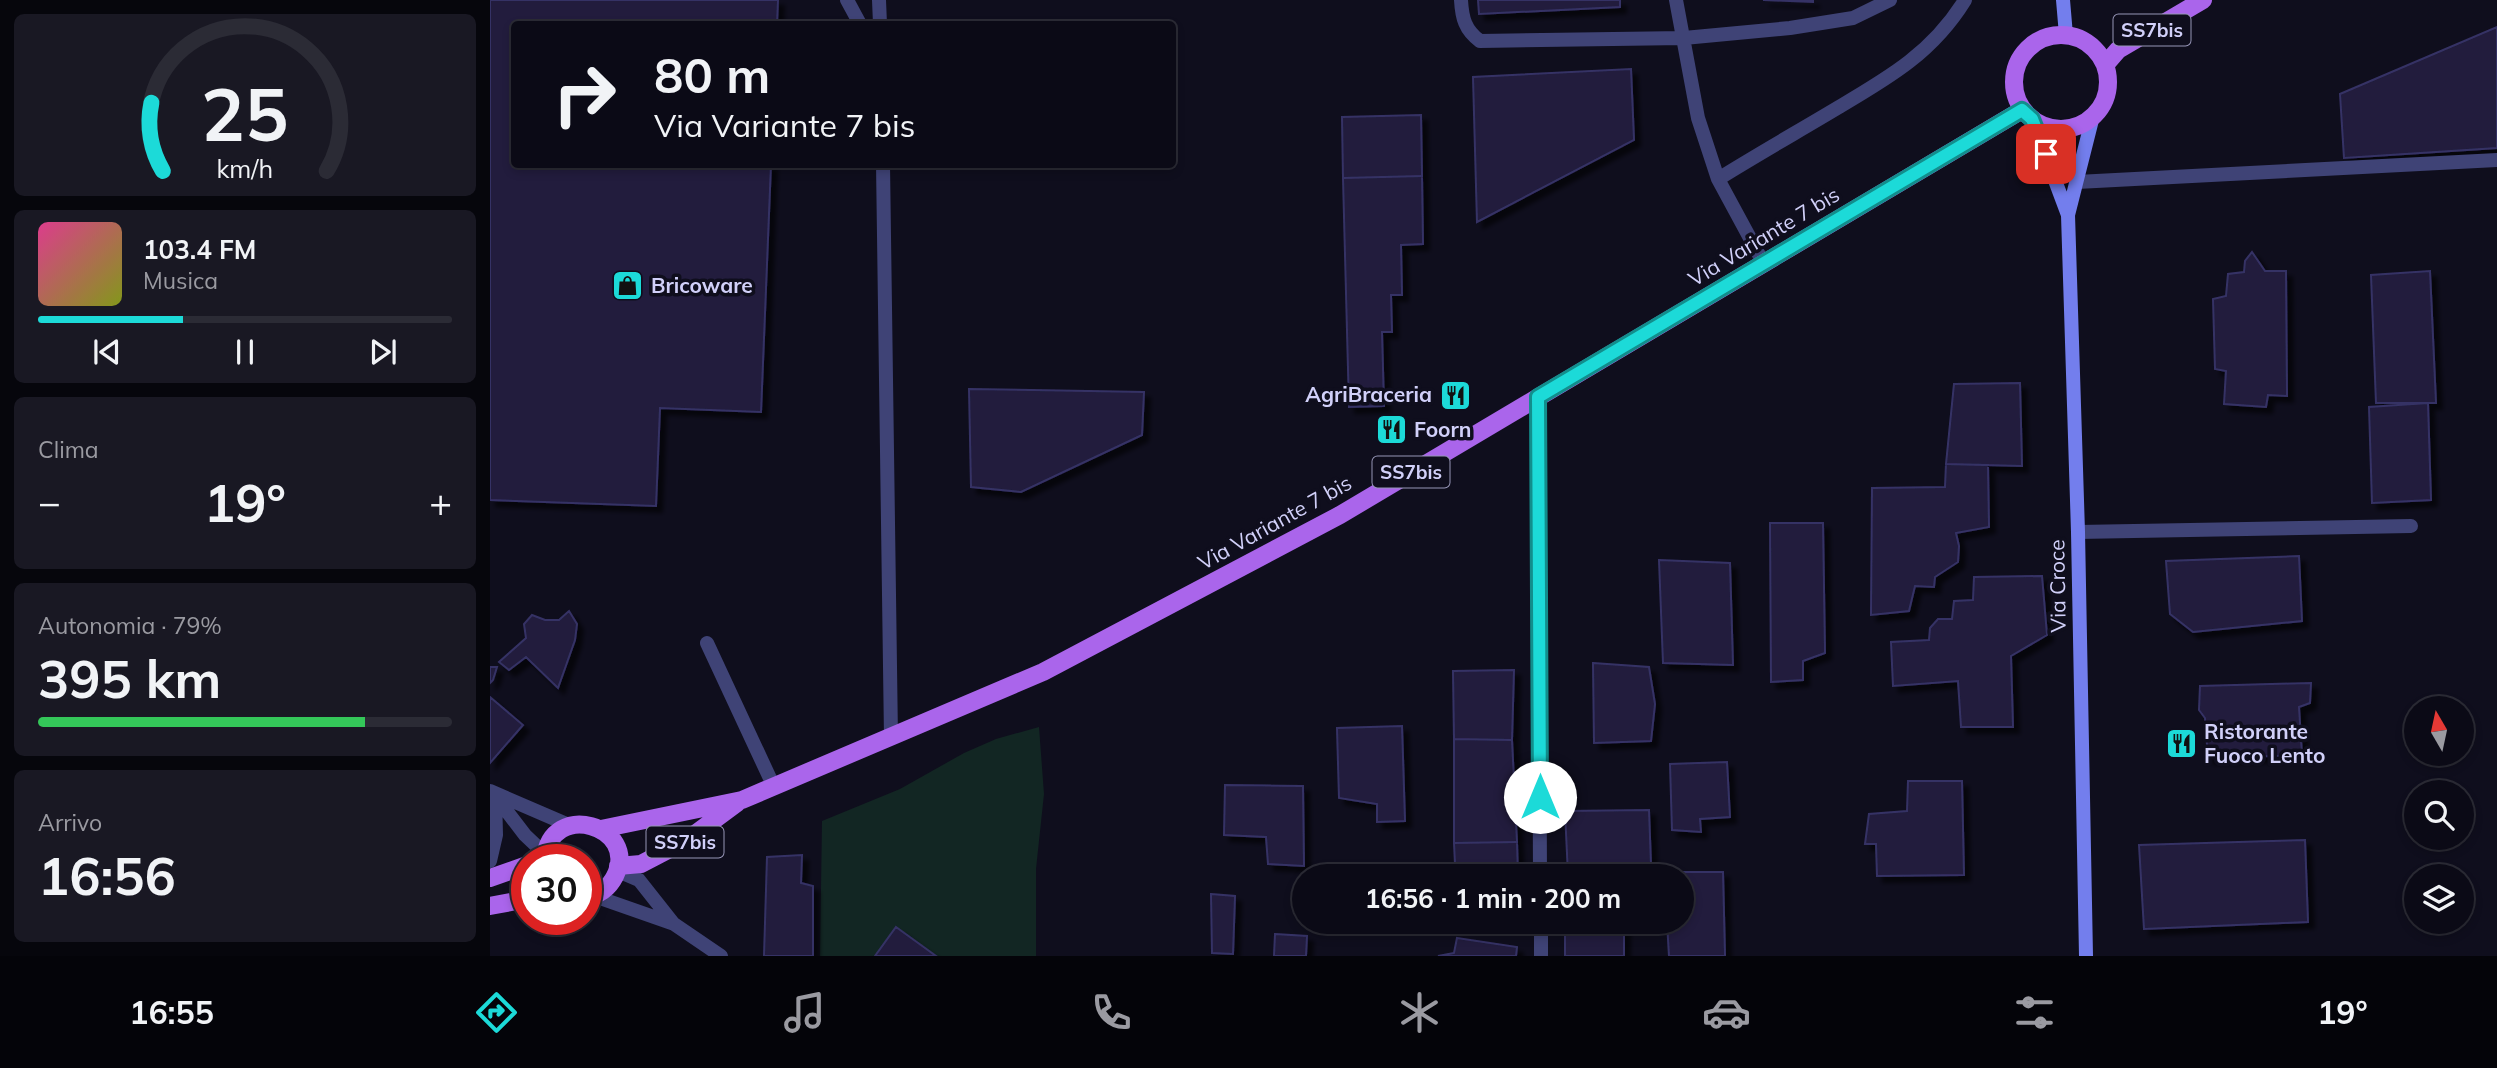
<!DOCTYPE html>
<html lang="it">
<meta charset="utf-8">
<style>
body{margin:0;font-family:Mulish,sans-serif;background:#191823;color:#f1f3f6;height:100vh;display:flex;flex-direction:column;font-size:26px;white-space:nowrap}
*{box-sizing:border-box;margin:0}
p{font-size:23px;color:#9a9aa1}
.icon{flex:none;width:38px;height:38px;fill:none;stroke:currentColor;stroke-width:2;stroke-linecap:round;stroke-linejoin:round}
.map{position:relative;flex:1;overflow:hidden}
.drawer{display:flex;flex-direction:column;gap:14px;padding:14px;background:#06060c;width:490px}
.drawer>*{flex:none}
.banner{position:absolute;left:21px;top:21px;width:665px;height:147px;border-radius:7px;box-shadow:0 4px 10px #0003,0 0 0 2px #2b2b35;background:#0b0a16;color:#f1f3f6;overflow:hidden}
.needle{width:46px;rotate:351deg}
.controls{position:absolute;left:1914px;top:696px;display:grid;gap:14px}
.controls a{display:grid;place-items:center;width:70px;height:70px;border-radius:50%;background:#0b0a16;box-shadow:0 4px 10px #0003,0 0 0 2px #2b2b35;font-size:35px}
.speed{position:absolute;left:21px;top:844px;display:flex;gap:14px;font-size:35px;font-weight:700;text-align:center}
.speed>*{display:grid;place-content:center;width:91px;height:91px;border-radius:50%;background:#0b0a16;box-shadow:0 4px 10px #0003,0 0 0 2px #2b2b35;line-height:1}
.speed .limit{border:10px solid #d22;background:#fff;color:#111}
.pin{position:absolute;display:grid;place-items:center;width:60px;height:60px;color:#fff;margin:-30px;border-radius:14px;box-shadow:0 4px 10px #0006}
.me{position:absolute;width:77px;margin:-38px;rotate:0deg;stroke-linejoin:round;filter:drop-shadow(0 0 5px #0008)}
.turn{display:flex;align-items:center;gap:24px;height:147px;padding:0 28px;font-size:32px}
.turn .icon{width:91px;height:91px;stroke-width:2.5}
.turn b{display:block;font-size:49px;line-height:60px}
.big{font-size:52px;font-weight:700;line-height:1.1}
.drawer .card{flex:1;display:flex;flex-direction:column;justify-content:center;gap:10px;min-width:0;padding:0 24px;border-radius:10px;background:#191823}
.drawer .dial{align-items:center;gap:0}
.dial svg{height:182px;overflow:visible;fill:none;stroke:#2b2b35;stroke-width:7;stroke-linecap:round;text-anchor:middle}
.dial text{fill:#f1f3f6;stroke:none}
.song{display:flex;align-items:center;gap:21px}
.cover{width:84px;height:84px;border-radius:10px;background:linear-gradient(135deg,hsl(330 70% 55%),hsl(70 70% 35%))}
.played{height:7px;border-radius:4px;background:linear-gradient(90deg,#1cdad8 35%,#2b2b35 35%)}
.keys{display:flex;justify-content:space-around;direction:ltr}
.heat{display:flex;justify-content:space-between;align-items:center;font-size:38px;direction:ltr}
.charge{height:10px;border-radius:5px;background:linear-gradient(90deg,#34c759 79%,#2b2b35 0)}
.trip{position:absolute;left:802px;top:864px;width:402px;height:70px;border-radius:35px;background:#0b0a16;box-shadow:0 4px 10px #0003,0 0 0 2px #2b2b35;font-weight:700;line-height:70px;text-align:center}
.tab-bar{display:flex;height:112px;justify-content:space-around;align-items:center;background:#040409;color:#9a9aa1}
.tab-bar .icon{width:49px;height:49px}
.tab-bar .active{color:#1cdad8}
.tab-bar b{font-size:32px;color:#f1f3f6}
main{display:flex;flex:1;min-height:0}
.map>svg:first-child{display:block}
.green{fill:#122623}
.building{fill:#201d3c;stroke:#363265;stroke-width:2;filter:url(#shadow)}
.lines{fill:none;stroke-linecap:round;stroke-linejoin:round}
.lane{stroke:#3f4376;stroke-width:14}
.street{stroke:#3f4376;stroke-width:14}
.secondary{stroke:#737eed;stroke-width:14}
.primary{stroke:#aa65eb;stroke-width:18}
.route-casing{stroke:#128e8c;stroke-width:18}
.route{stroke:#1cdad8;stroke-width:12}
.labels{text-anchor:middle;stroke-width:7;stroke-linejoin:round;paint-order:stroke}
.shield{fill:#0f0e1d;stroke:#9796b7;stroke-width:2}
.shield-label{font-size:19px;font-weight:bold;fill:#d1d0f9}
.street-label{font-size:21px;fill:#d1d0f9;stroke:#0f0e1d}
.poi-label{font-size:21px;font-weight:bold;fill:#d1d0f9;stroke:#0f0e1d;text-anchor:start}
</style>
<main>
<section class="drawer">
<div class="card dial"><svg viewBox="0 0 100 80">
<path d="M14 69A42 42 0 1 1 86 69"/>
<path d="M14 69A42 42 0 0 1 9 39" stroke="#1cdad8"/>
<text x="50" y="56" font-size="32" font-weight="700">25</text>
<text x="50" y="72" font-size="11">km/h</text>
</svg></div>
<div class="card">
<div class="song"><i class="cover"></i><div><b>103.4 FM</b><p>Musica</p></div></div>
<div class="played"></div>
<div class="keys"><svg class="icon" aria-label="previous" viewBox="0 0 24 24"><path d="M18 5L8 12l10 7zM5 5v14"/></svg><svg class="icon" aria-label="pause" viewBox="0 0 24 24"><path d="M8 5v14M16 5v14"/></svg><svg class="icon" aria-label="next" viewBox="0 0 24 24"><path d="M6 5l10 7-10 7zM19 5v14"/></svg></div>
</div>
<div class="card"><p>Clima</p>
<div class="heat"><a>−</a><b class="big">19°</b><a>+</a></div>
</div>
<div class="card"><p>Autonomia · 79%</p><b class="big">395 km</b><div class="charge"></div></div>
<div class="card"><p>Arrivo</p><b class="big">16:56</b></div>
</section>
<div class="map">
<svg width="2007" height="956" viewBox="0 0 2007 956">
<defs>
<filter id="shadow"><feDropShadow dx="6" dy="6" stdDeviation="2" flood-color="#0009"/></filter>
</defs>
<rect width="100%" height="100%" fill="#0f0e1d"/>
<path class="green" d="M549,727L554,794L546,869V956H330L332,821L410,789L474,753L506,739Z"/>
<path class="building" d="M0,0H288L287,24H24V164H281L271,412L170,408L166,506L0,500Z
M988,0H1130V7L989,14Z
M1273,0H1323V2Z
M2007,27V148L1854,158L1850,94Z
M1141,69L1144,140L987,222L983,77Z
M931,115L932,176L853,178L852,117Z
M932,176L933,244L911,245L912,295H901L902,332H892L894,406L859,407L853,178Z
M1762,252L1775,271H1796L1797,396L1778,395L1776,407L1734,404L1736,371L1725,369L1723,299L1736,296L1738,274L1754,272L1755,261Z
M1940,271L1946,403H1886L1881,275Z
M1530,383L1532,466L1456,464L1464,384Z
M479,389L654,392L652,435L531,492L481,487Z
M1938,403L1941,500L1882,503L1879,407Z
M1456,464L1498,465L1499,527L1466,533L1469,546L1468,562L1445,577L1444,587L1425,586L1419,611L1381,615L1382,488L1455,487Z
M1280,523H1333L1335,653L1313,661V680L1281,682Z
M1809,556L1812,621L1703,632L1680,614L1676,561Z
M1169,560L1240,563L1243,665L1173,663Z
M1552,576L1557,635L1521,656L1523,727H1471L1468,681L1403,686L1401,642L1439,640L1440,628L1448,619H1462L1464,601L1483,600L1484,577Z
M79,611L87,624L85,640L68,688L36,657L19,670L9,662L36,638L34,624L42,615L55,620H69Z
M1103,663L1159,667L1165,704L1161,741L1104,743Z
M0,667H7L3,680L0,683Z
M1024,670L1022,740L964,739L963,671Z
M1821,683L1820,703L1809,707L1812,755L1718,758L1715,718L1709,710L1710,686Z
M0,697L33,725L0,763Z
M912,726L915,821L887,822V804L849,798L847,728Z
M964,739L1022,740L1027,842L964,843Z
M1237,762L1240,817L1210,819L1211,832L1182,830L1180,764Z
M1418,781H1472L1474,875L1387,876L1386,844H1375L1379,814L1417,811Z
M735,785L813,786L814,866L778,864L776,837L734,835Z
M1159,810L1161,865L1149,876L1078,875L1075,811Z
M1815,840L1818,922L1654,929L1649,845Z
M1027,842L1028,877H993L992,863L965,864L964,843Z
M312,855L311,883L323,886V956H274L277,857Z
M1175,872H1233L1235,956H1179L1177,922H1192V877H1175Z
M721,894L745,896L743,954L722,953Z
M1075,922H1134V956H1075Z
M406,927L446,956H385Z
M785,934L817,936L816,956H784Z
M967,938L1027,947L1026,956H948L964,953Z"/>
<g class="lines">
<path class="lane" d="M357,0L370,24
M389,0L390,24
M971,0C972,18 975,30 990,41L1194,38L1300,28L1363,18L1400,0
M1186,0L1208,118L1228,179L1274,264
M393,164L401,738
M1228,179C1268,154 1309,131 1349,107C1400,77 1443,52 1475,0
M1588,532L1921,526
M217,643L284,787"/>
<path class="street" d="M1587,182L2007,160
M1048,397L1050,877
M0,791L81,826
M6,797L35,835L55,854
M0,861L6,835L5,795
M128,871L149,880L183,923
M104,896L184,924L231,956
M1051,922V956"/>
<path class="secondary" d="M1573,0L1576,35
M1542,119L1578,215
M1596,956L1588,532L1578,215L1603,116"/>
<path class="primary" d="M1524 82a47 47 0 1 1 94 0a47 47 0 1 1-94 0Z
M1615,65L1628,50L1713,0
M111,829L252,800L553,672L850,515L1532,110
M55,859C60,799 150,826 125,876C119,888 110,895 96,897
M128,866L151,864L197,840L247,803
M0,878L37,865
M0,906L37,899"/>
</g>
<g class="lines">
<defs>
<path id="route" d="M1050,797L1048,397L1532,110L1542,119L1556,154"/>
</defs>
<use href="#route" class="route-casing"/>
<use href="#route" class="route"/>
</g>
<defs>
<symbol id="shop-square" viewBox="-11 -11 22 22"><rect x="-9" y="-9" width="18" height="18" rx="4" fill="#1cdad8" stroke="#0f0e1d"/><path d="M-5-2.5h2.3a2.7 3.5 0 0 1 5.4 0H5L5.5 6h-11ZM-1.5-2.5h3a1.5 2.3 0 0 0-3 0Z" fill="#111"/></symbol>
<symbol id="restaurant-square" viewBox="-11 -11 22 22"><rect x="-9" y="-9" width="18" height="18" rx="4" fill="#1cdad8" stroke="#0f0e1d"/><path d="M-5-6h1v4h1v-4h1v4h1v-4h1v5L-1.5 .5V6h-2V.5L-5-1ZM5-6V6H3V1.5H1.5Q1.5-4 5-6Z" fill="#111"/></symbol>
</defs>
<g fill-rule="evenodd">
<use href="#shop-square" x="120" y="268" width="35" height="35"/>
<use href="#restaurant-square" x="948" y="378" width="35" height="35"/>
<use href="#restaurant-square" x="884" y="412" width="35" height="35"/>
<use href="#restaurant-square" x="1674" y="726" width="35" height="35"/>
</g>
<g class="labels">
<g class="shield">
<rect x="1623.5" y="14.5" width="77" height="31" rx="5"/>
<rect x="882.5" y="456.5" width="77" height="31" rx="5"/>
<rect x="156.5" y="826.5" width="77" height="31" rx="5"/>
</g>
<g class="shield-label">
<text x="1662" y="37">SS7bis</text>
<text x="921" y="479">SS7bis</text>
<text x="195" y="849">SS7bis</text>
</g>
<g class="street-label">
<text transform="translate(1274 237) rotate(-31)" y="7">Via Variante 7 bis</text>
<text transform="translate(785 523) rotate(-29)" y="7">Via Variante 7 bis</text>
<text transform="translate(1568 586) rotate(-91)" y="7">Via Croce</text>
</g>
<g class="poi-label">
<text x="161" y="293">Bricoware</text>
<text x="942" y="402" text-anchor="end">AgriBraceria</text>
<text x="924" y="437">Foorn</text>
<text x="1714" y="739">Ristorante<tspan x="1714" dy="24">Fuoco Lento</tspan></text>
</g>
</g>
</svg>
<div class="controls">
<a><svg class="needle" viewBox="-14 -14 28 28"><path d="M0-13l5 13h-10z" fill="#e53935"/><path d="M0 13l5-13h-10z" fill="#9a9aa1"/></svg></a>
<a><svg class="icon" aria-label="search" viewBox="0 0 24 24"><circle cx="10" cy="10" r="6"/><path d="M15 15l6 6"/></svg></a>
<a><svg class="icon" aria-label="layers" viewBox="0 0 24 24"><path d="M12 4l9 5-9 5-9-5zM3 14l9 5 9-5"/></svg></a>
</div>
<div class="speed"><div class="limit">30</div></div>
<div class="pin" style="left:1556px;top:154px;background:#d93025"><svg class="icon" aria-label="arrive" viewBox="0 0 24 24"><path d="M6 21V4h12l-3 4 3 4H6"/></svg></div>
<svg class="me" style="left:1050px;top:797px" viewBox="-20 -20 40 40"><circle r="19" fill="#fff"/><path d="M0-13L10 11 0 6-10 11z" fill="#1cdad8"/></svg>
<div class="trip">16:56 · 1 min · 200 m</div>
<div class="banner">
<div class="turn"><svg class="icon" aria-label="right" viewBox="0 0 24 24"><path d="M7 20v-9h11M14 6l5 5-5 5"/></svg><div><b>80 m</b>Via Variante 7 bis</div></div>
</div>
</div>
</main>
<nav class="tab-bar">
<b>16:55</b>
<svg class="icon active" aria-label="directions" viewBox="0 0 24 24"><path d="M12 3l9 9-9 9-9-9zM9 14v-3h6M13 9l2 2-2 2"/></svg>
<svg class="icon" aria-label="music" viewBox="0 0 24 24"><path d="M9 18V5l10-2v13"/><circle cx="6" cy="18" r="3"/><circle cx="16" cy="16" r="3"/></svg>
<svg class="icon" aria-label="phone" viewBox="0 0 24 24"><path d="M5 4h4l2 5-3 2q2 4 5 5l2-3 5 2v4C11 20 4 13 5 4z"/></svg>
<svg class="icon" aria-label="climate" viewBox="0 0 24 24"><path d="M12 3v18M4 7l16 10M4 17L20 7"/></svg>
<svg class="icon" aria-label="car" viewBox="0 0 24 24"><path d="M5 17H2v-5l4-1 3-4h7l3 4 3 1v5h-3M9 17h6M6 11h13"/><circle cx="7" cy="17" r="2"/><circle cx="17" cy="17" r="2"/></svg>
<svg class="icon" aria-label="filters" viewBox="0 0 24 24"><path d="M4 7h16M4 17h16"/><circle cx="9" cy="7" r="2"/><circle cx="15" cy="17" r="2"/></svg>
<b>19°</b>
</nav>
